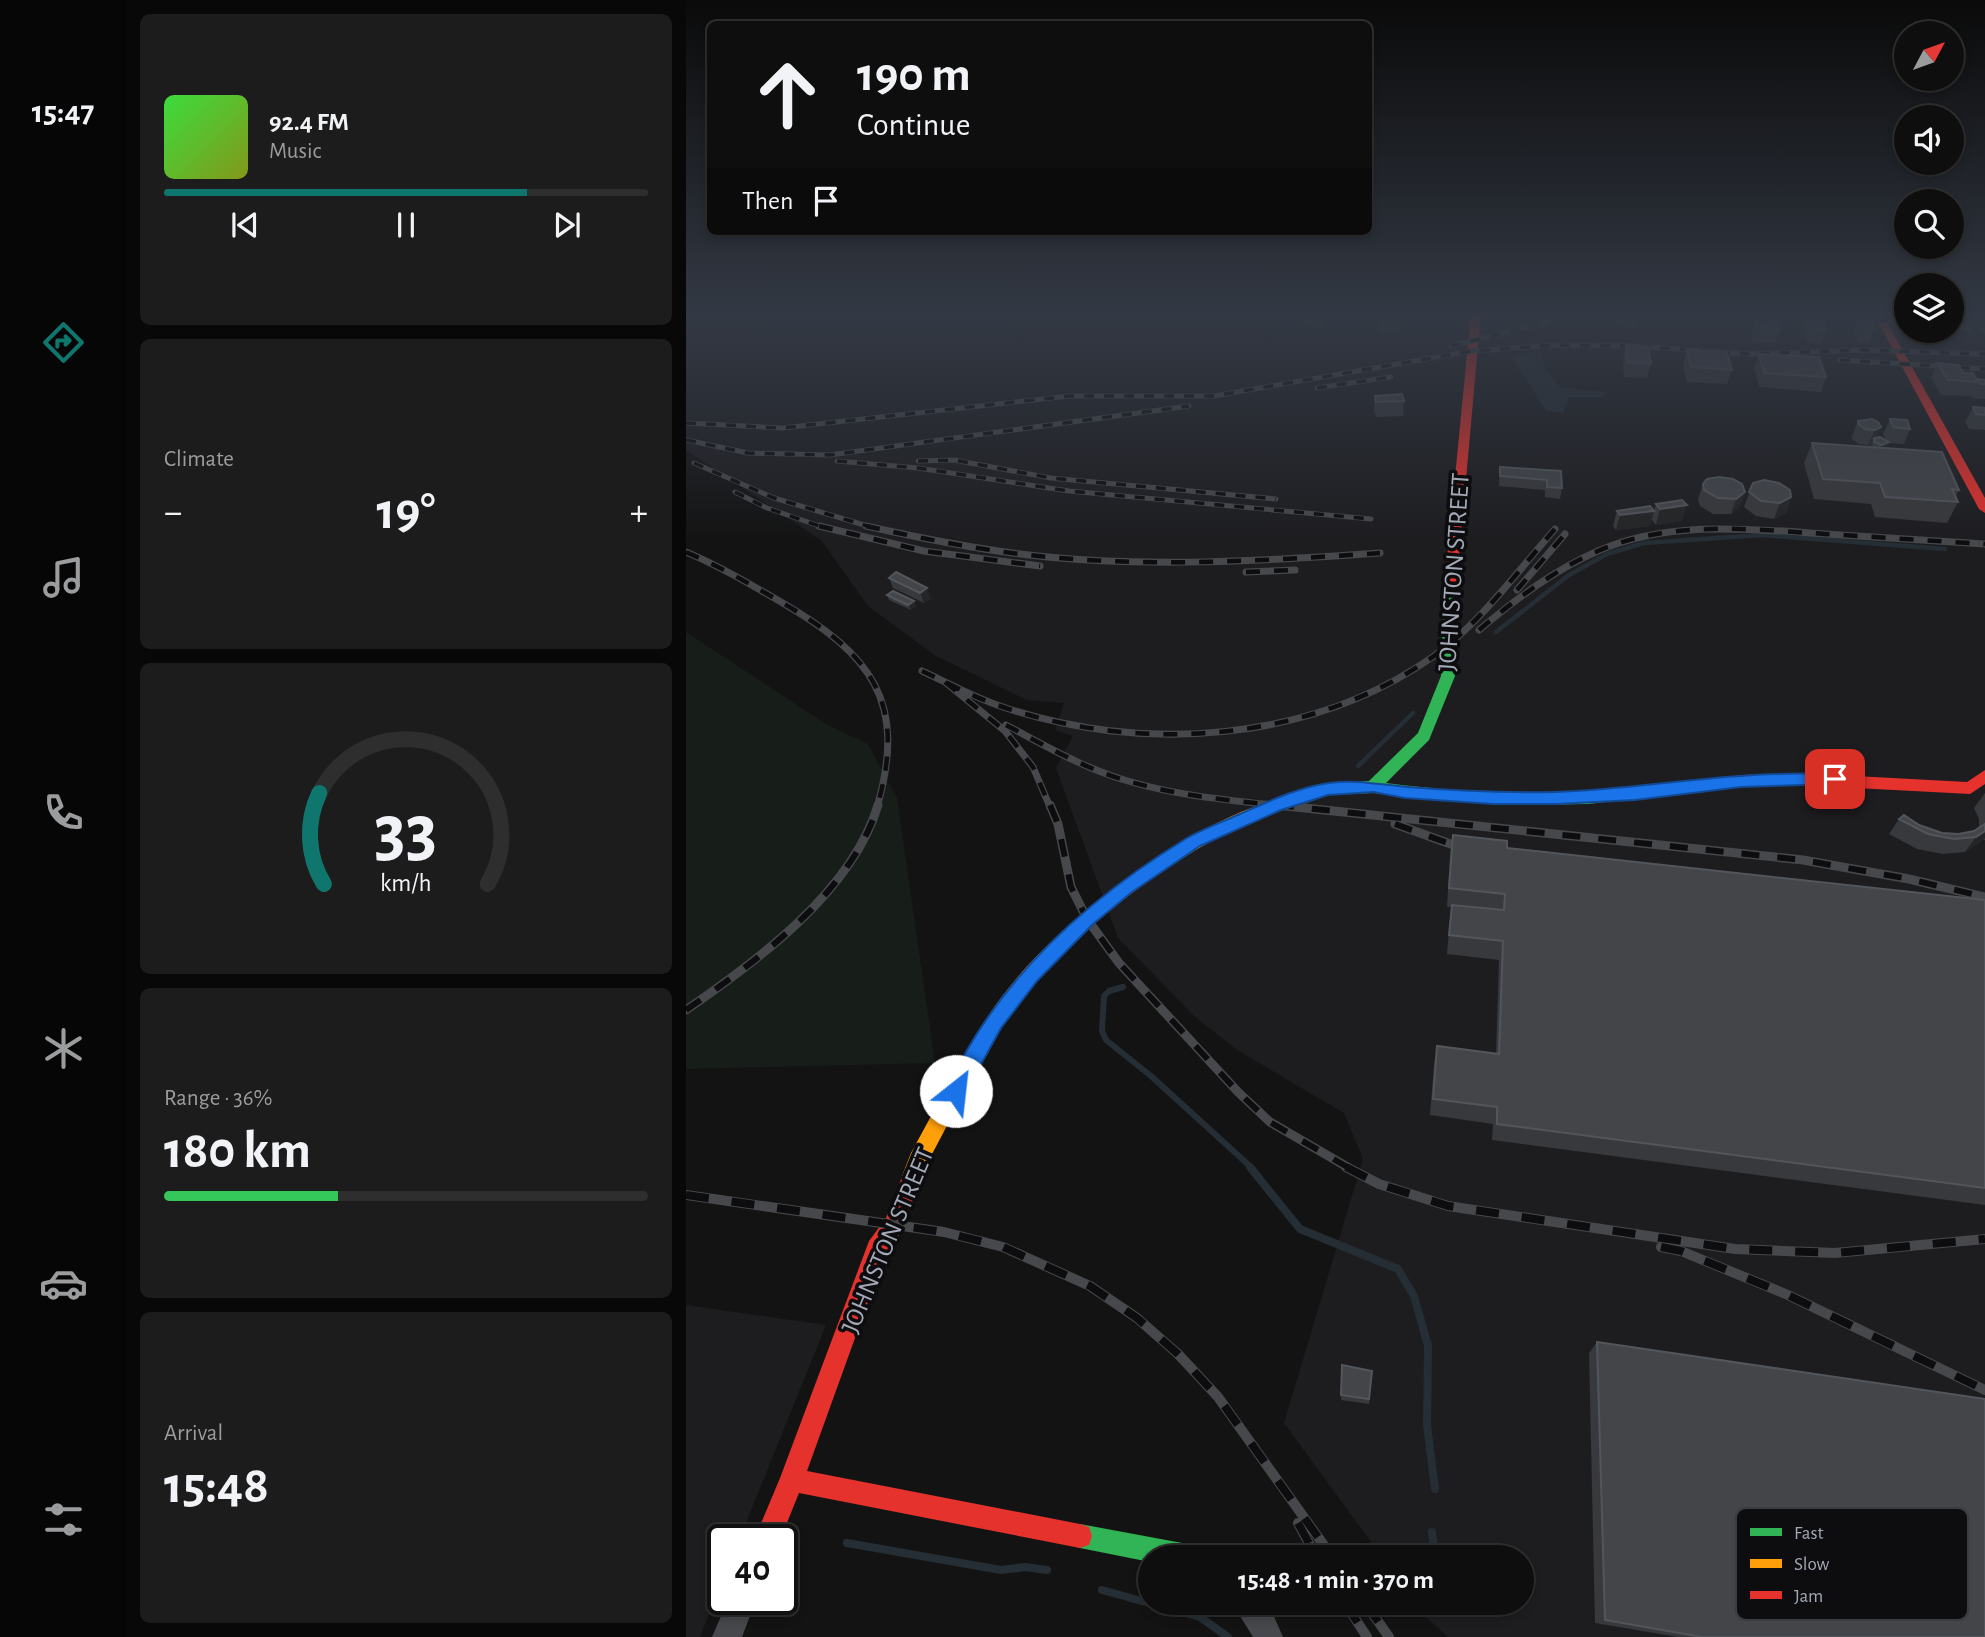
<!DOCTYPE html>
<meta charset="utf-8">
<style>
body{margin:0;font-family:"Alegreya Sans",sans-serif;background:#1c1c1c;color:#f1f3f6;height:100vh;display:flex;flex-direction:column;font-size:26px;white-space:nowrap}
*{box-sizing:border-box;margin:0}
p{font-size:23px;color:#9b9c9e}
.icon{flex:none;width:38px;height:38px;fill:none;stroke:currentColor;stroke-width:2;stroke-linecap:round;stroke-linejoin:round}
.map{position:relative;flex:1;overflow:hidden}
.details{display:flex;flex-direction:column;gap:14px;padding:14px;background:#080808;width:560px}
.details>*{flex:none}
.hud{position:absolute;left:21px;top:21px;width:665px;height:214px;border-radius:10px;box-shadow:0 4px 10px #0003,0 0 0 2px #2e2e2e;background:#0e0e0e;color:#f1f3f6;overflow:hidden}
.needle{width:46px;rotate:49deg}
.controls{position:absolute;left:1208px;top:21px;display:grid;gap:14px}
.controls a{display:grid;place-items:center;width:70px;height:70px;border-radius:50%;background:#0e0e0e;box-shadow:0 4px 10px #0003,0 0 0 2px #2e2e2e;font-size:35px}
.speed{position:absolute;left:21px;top:1524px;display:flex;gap:14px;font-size:35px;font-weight:700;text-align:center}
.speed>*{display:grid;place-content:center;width:91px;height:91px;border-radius:50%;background:#0e0e0e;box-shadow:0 4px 10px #0003,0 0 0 2px #2e2e2e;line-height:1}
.speed .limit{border:4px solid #111;border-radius:10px;background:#fff;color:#111}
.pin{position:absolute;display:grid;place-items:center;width:60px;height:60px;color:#fff;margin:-30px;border-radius:14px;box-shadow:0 4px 10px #0006}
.me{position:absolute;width:77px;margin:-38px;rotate:29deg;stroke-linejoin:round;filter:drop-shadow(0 0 5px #0008)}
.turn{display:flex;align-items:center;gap:24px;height:147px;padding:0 35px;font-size:32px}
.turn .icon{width:91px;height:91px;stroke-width:2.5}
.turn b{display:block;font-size:49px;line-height:60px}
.then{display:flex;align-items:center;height:66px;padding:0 35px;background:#0003;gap:14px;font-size:26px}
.big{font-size:52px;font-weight:700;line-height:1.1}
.details .widget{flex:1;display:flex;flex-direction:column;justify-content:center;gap:10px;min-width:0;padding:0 24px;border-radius:10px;background:#1c1c1c}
.details .dial{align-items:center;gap:0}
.dial svg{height:182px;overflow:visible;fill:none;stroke:#2e2e2e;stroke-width:7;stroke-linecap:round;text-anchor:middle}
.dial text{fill:#f1f3f6;stroke:none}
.song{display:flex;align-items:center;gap:21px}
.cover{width:84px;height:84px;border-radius:10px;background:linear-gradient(135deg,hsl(120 70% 55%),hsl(70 70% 35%))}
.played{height:7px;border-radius:4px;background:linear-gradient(90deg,#0f766e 75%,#2e2e2e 75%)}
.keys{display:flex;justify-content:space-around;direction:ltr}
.heat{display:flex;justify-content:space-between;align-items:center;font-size:38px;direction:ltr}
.charge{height:10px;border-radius:5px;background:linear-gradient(90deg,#34c759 36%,#2e2e2e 0)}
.trip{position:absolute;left:452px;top:1545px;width:396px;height:70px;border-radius:35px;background:#0e0e0e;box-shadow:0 4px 10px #0003,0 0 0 2px #2e2e2e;font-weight:700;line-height:70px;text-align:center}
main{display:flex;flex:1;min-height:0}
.tabs{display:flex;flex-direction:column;width:126px;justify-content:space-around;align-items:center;background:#060606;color:#9b9c9e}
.tabs .icon{width:49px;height:49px}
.tabs .on{color:#0f766e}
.tabs b{font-size:32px;color:#f1f3f6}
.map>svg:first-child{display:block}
.built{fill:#1d1d20}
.green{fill:#171d18}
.water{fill:#252e35}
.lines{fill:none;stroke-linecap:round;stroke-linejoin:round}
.stream-far2{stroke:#252e35;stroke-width:4.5}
.stream-far1{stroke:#252e35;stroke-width:6}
.stream{stroke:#252e35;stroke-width:8}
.street{fill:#47484c;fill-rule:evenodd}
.fast{fill:#30b455;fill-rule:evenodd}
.slow{fill:#ff9f0a;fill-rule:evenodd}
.jam{fill:#e5322d;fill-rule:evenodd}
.rail-far3-casing{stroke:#46484b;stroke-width:5}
.rail-far2-casing{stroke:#46484b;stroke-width:7}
.rail-far1-casing{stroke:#46484b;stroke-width:9}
.rail-casing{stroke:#46484b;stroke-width:10}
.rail-far3{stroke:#0d0d0f;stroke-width:3.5;stroke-dasharray:10;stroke-linecap:butt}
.rail-far2{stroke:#0d0d0f;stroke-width:4.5;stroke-dasharray:14;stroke-linecap:butt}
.rail-far1{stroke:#0d0d0f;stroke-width:6;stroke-dasharray:18;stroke-linecap:butt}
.rail{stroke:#0d0d0f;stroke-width:8;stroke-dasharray:23;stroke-linecap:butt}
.wall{fill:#38393c}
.shaded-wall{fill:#242526}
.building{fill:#434549;stroke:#52555a;stroke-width:2}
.route{fill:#1a73e8;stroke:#114b97;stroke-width:2}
.labels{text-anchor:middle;stroke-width:7;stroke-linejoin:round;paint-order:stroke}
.street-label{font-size:26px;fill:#a2a8b5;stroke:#0d0d0f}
.key{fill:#0d0d0f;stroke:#3a3c41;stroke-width:2}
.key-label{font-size:19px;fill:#a2a8b5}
</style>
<main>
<nav class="tabs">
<b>15:47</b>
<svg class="icon on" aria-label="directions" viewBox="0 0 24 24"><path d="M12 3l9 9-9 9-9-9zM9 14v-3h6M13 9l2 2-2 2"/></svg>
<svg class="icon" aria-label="music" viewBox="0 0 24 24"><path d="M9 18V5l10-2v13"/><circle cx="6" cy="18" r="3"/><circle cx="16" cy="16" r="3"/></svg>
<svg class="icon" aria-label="phone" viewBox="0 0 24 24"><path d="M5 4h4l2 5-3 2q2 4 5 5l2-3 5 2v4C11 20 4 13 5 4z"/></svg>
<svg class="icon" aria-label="climate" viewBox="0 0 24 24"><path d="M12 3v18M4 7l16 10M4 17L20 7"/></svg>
<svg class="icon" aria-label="car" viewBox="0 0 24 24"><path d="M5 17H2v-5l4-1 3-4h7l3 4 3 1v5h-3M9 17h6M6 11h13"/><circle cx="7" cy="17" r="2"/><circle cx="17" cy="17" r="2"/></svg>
<svg class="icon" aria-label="filters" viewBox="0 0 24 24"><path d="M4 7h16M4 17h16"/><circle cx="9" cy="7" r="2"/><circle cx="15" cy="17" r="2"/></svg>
</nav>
<section class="details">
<div class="widget">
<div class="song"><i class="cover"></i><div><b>92.4 FM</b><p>Music</p></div></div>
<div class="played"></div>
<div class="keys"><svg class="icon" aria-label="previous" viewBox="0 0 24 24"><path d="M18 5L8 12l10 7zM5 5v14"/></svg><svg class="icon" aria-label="pause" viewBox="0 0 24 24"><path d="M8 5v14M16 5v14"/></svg><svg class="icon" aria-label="next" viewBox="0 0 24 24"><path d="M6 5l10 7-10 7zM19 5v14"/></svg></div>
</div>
<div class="widget"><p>Climate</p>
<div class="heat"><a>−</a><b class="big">19°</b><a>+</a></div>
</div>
<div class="widget dial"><svg viewBox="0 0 100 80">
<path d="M14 69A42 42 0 1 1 86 69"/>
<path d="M14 69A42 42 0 0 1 12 29" stroke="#0f766e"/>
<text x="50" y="56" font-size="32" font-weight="700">33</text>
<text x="50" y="72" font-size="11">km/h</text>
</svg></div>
<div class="widget"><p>Range · 36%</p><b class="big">180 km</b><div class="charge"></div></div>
<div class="widget"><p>Arrival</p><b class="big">15:48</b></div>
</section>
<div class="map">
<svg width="1299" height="1637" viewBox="0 0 1299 1637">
<rect width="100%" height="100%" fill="#131313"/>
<path class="built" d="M0,313H1220V331H1265V313H1299V1637H762L740,1617L730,1603H835V1558L696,1557L598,1423L677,1159L658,1113L551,1050L508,1016L432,938L370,768L387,736L369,730L378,703L341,700L250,656L182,606L135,540L0,450Z
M0,1305L140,1325L53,1540H37V1580L14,1637H0Z"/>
<path class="green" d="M0,632L143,726L182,744L211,798L249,1063L0,1069Z"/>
<path class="water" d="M854,352L860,370L874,387L919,392L918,397H883L877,413L860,411L827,358L839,353Z"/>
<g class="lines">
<path class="stream-far2" d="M810,632L883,575L921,554L958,543L1076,535L1259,549
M672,766L727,713"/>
<path class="stream-far1" d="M437,987L423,991L418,996L416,1031L420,1040L465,1076L566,1168"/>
<path class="stream" d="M564,1167L614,1229L712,1269L728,1296L742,1346L741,1425L749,1489
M746,1532L749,1558
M161,1543L315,1570L339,1567L361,1570
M416,1590L514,1617L542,1637"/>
<path class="street" d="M42,1600H70L56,1637H26Z
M546,1603H579L586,1612L597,1637H567Z"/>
<path class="fast" d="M764,586L770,590L769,676L743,740L700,783C792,795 882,796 974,785L979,787L982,791L979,795L902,804L830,805L759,801L687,793L643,795L617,804L612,802L609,798L612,794L642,783L683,781L732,733L755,676L758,590Z
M394,1524L507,1545L516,1549L519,1558H464V1562L394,1548L385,1545L382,1536L385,1527Z"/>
<path class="slow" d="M617,792L625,798L622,802C601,809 577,815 557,825C472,864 365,949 314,1029C287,1072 265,1120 240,1165L233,1183L226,1186L219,1183L216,1176L225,1153C250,1108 273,1061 301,1018C350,940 463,853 546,816C568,806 594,799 617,792Z"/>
<path class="jam" d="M785,313H795L770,590L764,594L758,590Z
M1187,313H1196L1299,498V513L1293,509Z
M1299,770V784L1284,794L1113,785L1056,787L974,797L966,791L974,785L1056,775L1113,773L1281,782Z
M226,1166L233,1169L236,1176L215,1232L199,1255L121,1471L394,1524L403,1527L406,1536L403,1545L394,1548L113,1493L94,1540H68L94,1478L183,1241L200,1218L219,1169Z"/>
<defs>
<path id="rail-far3" d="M1070,313L1220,322
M1265,326L1299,331
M765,346L898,313
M1154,360L1299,369
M631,388L705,377
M0,423L96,428L383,396H528L786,351L869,345L945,346L1064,354L1176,350L1299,354
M0,440L62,453L144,455L503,406
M151,461L232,468L383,491L685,519
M232,461L268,460L365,478L590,499
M8,463L88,498L188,528
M49,492L81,508L139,528"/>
<path id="rail-far2" d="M133,526L238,551L354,566
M180,526C234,538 288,549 343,555C459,568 577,561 694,553
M0,552C33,566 64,584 95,602C185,654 222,701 191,807
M560,572L609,570
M831,590L879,534
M793,630C830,599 868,570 912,551C983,520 1065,529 1139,534C1192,537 1246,541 1299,544
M236,671C262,683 287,697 314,706C454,754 624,743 748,656C795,622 831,572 869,529
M259,682L319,731L347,767L364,807
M320,725C360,746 399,769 442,781C495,797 552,801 606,807"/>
<path id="rail-far1" d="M364,805L372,824L385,887L401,919L433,963L552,1092L584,1122L663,1168
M590,805L1117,860L1223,879L1299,897
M709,824L784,851
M0,1010C71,961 166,892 192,805"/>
<path id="rail" d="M660,1167L693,1184L762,1206L1049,1249L1149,1253L1299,1239
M0,1195L258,1232L317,1247L404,1286L451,1318L492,1354L532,1397L647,1558
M975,1247L995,1251L1102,1295L1299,1390
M612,1523L631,1558
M659,1603L681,1637
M679,1603L703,1637"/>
</defs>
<use href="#rail-far3" class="rail-far3-casing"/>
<use href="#rail-far2" class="rail-far2-casing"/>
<use href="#rail-far1" class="rail-far1-casing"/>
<use href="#rail" class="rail-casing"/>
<use href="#rail-far3" class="rail-far3"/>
<use href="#rail-far2" class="rail-far2"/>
<use href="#rail-far1" class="rail-far1"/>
<use href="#rail" class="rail"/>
</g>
<path class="wall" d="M618,313H640L636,327L618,326Z
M686,313H718L715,333L694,332L695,321H686Z
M927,313H952L949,327L929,326L927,317Z
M1052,313H1072L1070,319L1057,322L1050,318Z
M1121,313L1140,330L1135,344L1122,343L1116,327Z
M1172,315L1189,329L1183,343H1172L1167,329Z
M1069,321L1094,329L1089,343L1067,342L1065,335Z
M940,345L965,364L961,378L938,377L937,360Z
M1001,350L1046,370L1041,384L1001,382L997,365Z
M1073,354L1140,377L1135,392L1073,387L1068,368Z
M1251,363L1277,373L1291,380H1299V399L1286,398L1285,396L1255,395L1245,378Z
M689,396L718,401L717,416L690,417L688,411Z
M1287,407L1299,415V430L1283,429L1279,422Z
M1204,419L1224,429L1218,444L1203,443L1200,448L1273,490L1270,496L1272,502L1261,523L1189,517L1185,504L1128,499L1118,463L1126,443L1184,447L1186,444L1182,445L1173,444L1166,439V436L1172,421L1192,422L1190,438L1200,440L1197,434Z
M814,467L875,471L876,488L874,499L859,497V490L813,486Z
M1047,479L1054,507L1045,514H1027L1014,506L1012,499L1017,484Z
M1067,483L1105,497L1100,513L1088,519L1070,516L1058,507Z
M970,504L996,521L970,525L965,519L964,526L930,530L927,526L931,511H968Z
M203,578L245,598L238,603L207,588Z
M201,595L228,601L230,606L225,610L203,600Z
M1299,793V840H1297L1279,852L1257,854L1231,849L1203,834L1213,819L1256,833L1273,834L1288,831L1293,828V819L1288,808Z
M767,835L821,848L1299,900V1205L806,1140L807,1124L744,1115L748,1064L751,1046L810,1053L813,960L761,954L765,907H761L764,855Z
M911,1342L1299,1637H992L909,1623L903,1353Z
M656,1365L686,1371L683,1404L655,1400Z"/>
<path class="shaded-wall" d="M636,313H640L636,327Z
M716,313H718L715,333V318Z
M1060,313H1072L1070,319L1057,322Z
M1195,427L1188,442V438L1186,444L1182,445L1189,430Z
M1203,442L1196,457L1189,460L1196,445Z
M1059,492L1054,507L1045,514L1050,499Z
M1105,497L1100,513L1088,519L1094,503Z
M1001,505L996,521L970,525L974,509Z
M968,511L964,526L930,530L934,515Z
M241,588L245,598L238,603L234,593Z
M228,601L230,606L225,610L222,605Z
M1299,831V838L1297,840L1279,852L1290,837Z"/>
<path class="building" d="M696,313H716L715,318L695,317Z
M1121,313H1135L1140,330L1127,329Z
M1172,315H1183L1189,329L1178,328Z
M1069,321L1092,323L1094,329L1071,327Z
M940,345L962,347L965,364L941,362Z
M1001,350L1041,352L1046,370L1005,367Z
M1073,354L1133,357L1140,377L1078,373Z
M1251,363L1273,365L1277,373H1287L1292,382L1262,380Z
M1291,379L1299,380V384H1293Z
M716,394L718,401L690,402L689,396Z
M1287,407L1299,408V415L1290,414Z
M1186,419L1192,422L1195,427L1189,430L1179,429L1172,424V421Z
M1204,419L1221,420L1224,429L1207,427Z
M1194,437L1203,442L1196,445L1188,442V438Z
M1126,443L1256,452L1273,490L1266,489L1272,502L1199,497L1194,483L1137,479Z
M814,467L875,471L876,488L861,487V480L814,476Z
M1033,477L1047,479L1056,484L1059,492L1050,499L1032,498L1018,490L1017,484L1021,479Z
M1078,480L1093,483L1104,490L1105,497L1094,503L1075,501L1063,492L1067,483Z
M996,500L1001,505L974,509L970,504Z
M964,506L968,511L934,515L931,511Z
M210,572L241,588L234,593L203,578Z
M207,591L228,601L222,605L201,595Z
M1218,815L1233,825L1256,833L1273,834L1288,831L1299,824V831L1290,837L1268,839L1242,834L1213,819Z
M767,835L821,841V848L1299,900V1188L811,1124V1107L747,1099L751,1046L813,1054L817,941L763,935L766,905L818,910L819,894L763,888Z
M911,1342L1299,1399V1637H1016L919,1620Z
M656,1365L686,1371L683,1399L655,1395Z"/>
<linearGradient id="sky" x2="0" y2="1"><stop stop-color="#0a0a0a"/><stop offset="0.58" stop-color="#333944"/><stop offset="1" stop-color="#333944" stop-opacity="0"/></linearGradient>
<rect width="1299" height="542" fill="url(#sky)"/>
<path class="route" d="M1149,773L1157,779L1149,784L1055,787L949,800L871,804H808L719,798L687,792L642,795L595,810L514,846L446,892L407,924L351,981L315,1028L277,1097L270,1100L263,1097L260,1091C309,982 401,899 501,838C517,829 536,822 554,814C581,802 613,787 643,783C671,779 695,785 722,787C771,791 821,793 870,792C932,790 993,780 1054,776C1086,773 1118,774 1149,773Z"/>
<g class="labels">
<g class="street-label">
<text transform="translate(767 572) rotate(-86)" y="9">JOHNSTON STREET</text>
<text transform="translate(201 1240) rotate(-67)" y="9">JOHNSTON STREET</text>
</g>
</g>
<rect x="1050" y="1508" width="232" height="112" rx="10" class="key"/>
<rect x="1064" y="1528" width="32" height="8" fill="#30b455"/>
<rect x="1064" y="1559" width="32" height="9" fill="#ff9f0a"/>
<rect x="1064" y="1591" width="32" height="8" fill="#e5322d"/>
<g class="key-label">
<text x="1108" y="1539">Fast</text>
<text x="1108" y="1570">Slow</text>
<text x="1108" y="1602">Jam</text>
</g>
</svg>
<div class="controls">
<a><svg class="needle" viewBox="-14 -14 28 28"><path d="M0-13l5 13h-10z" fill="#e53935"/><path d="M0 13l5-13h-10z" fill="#9b9c9e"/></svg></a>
<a><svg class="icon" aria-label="sound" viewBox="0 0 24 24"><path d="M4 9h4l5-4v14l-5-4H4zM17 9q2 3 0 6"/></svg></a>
<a><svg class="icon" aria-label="search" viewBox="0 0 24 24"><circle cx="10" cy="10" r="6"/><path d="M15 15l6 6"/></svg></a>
<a><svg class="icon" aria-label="layers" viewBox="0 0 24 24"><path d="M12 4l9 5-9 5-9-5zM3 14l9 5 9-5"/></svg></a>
</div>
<div class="speed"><div class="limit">40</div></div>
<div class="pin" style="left:1149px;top:779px;background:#d93025"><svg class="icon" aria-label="arrive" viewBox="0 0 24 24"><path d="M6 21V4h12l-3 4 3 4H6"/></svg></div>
<svg class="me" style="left:270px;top:1091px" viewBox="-20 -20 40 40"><circle r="19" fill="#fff"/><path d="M0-13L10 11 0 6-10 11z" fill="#1a73e8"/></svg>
<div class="trip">15:48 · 1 min · 370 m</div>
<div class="hud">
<div class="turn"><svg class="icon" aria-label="ahead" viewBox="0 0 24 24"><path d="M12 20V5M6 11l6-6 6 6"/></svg><div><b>190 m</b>Continue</div></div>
<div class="then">Then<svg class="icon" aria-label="arrive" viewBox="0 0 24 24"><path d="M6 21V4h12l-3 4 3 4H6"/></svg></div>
</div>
</div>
</main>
